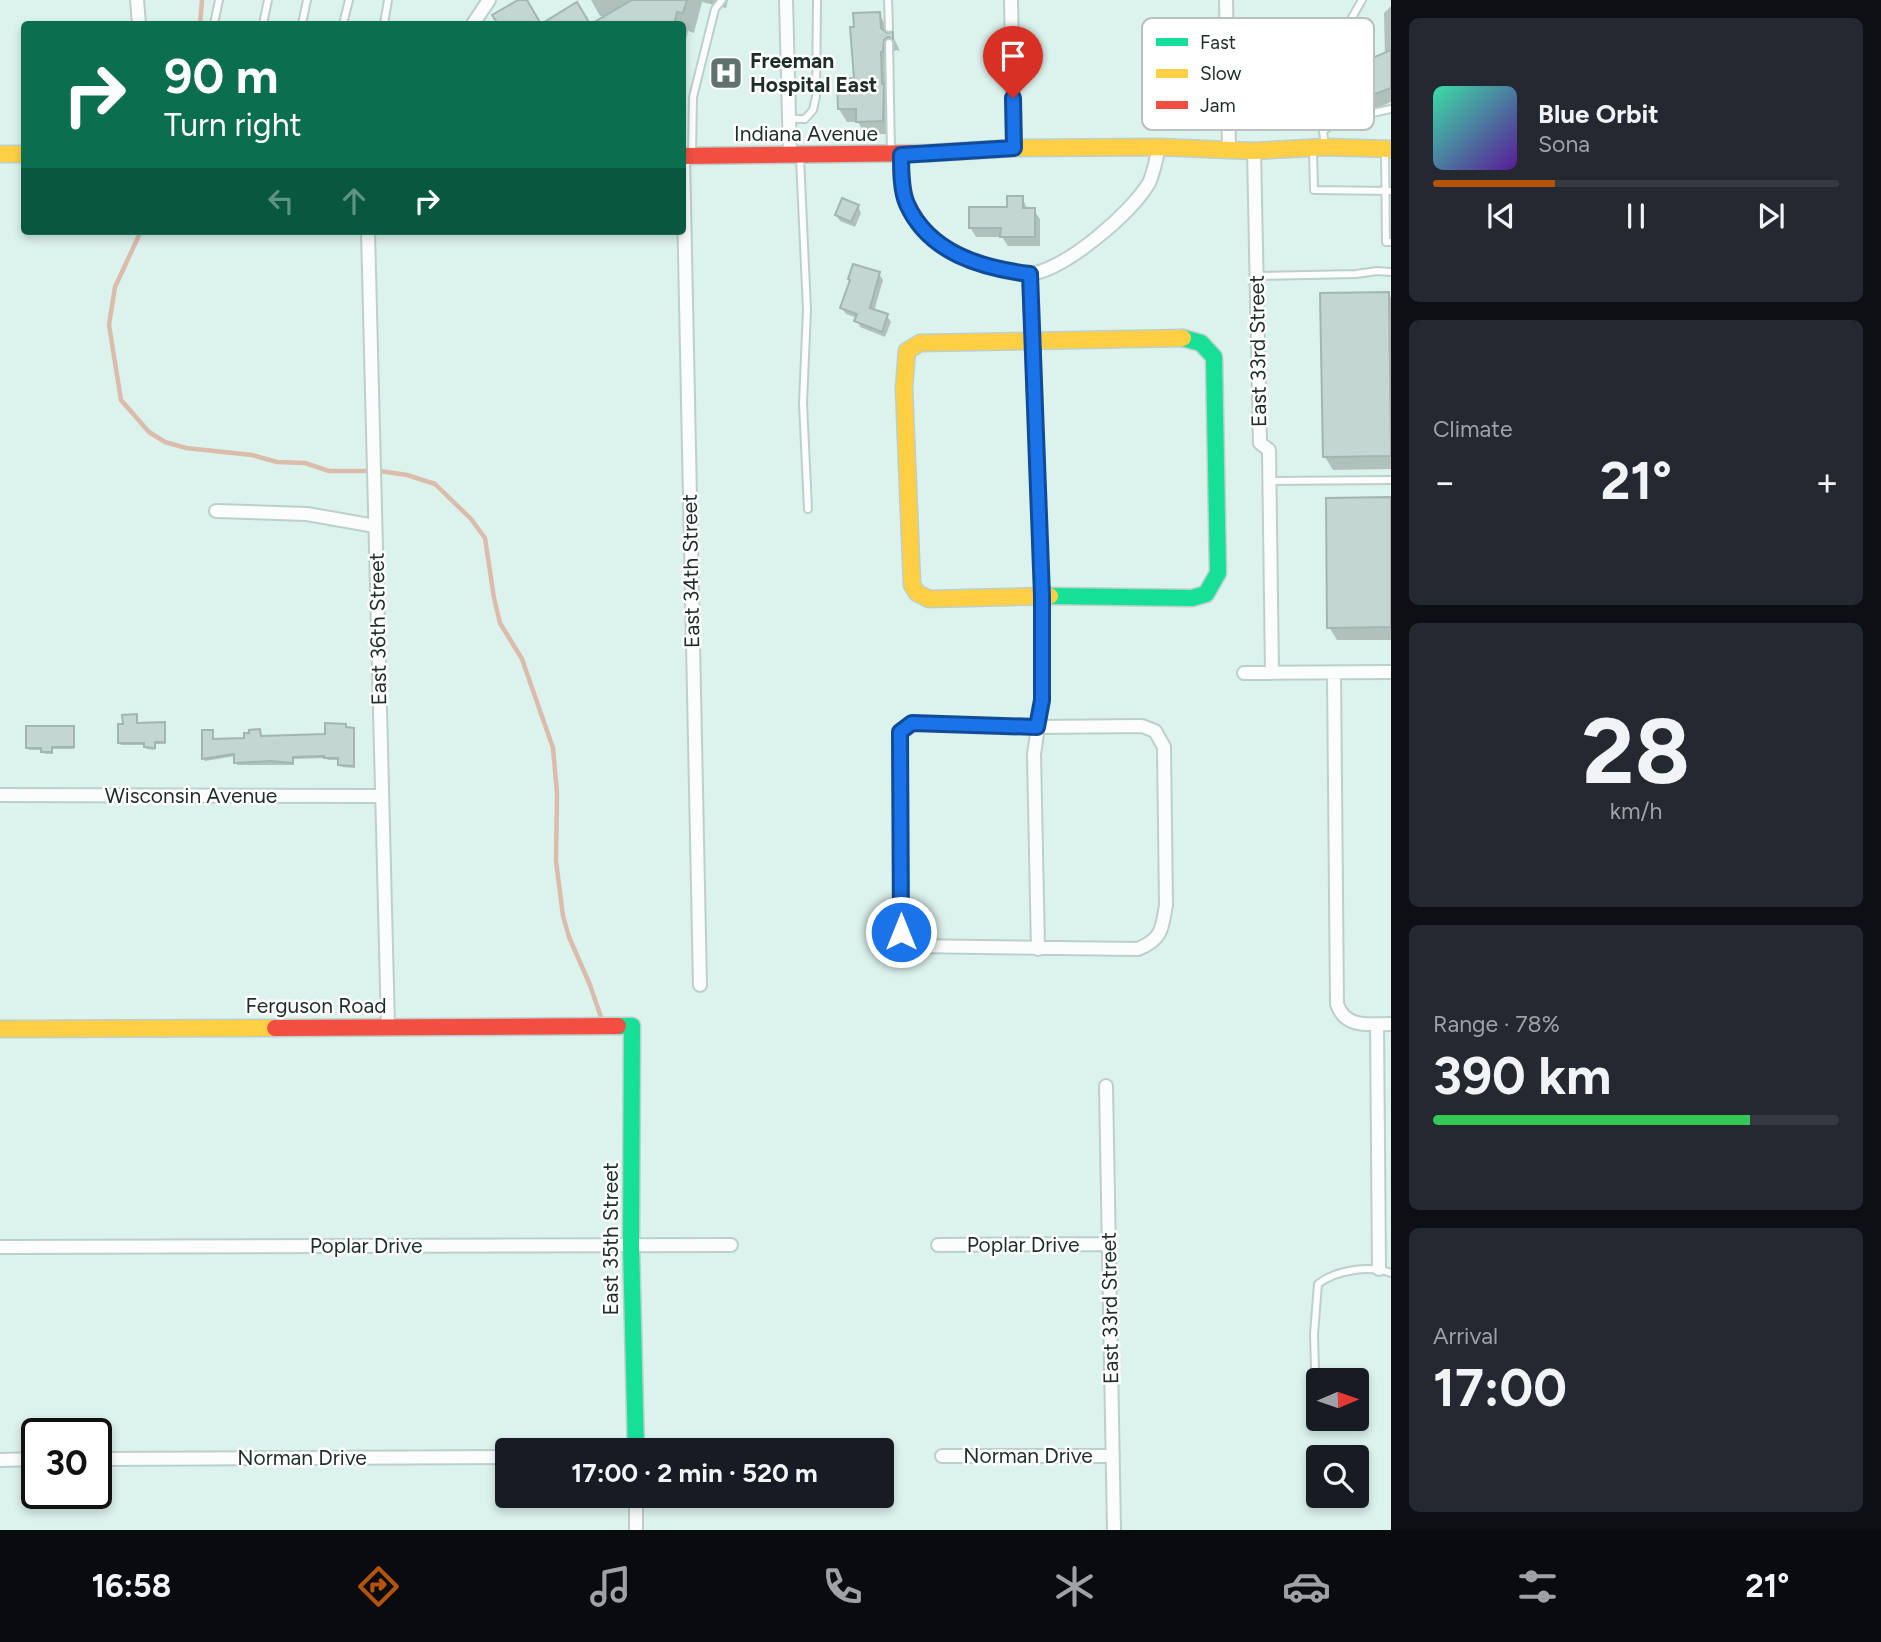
<!DOCTYPE html>
<meta charset="utf-8">
<style>
body{margin:0;font-family:Figtree,sans-serif;background:#242831;color:#f1f3f6;height:100vh;display:flex;flex-direction:column;font-size:26px;white-space:nowrap}
*{box-sizing:border-box;margin:0}
p{font-size:23px;color:#9ea1a6}
.icon{flex:none;width:38px;height:38px;fill:none;stroke:currentColor;stroke-width:2;stroke-linecap:round;stroke-linejoin:round}
.map{position:relative;flex:1;overflow:hidden}
.sheet{display:flex;flex-direction:column;gap:18px;padding:18px;background:#0d0f14;width:490px}
.sheet>*{flex:none}
.hud{position:absolute;left:21px;top:21px;width:665px;height:214px;border-radius:7px;box-shadow:0 4px 10px #0003;background:#0b6e4f;color:#fff;overflow:hidden}
.needle{width:46px;rotate:88deg}
.fabs{position:absolute;left:1306px;top:1368px;display:grid;gap:14px}
.fabs a{display:grid;place-items:center;width:63px;height:63px;border-radius:7px;background:#171b24;box-shadow:0 4px 10px #0003;font-size:35px}
.speed{position:absolute;left:21px;top:1418px;display:flex;gap:14px;font-size:35px;font-weight:700;text-align:center}
.speed>*{display:grid;place-content:center;width:91px;height:91px;border-radius:50%;background:#171b24;box-shadow:0 4px 10px #0003;line-height:1}
.speed .limit{border:4px solid #111;border-radius:10px;background:#fff;color:#111}
.pin{position:absolute;display:grid;place-items:center;width:60px;height:60px;color:#fff;margin:-72px -30px;border-radius:50% 50% 50% 0;rotate:-45deg;box-shadow:0 0 7px #0007}
.pin .icon{rotate:45deg}
.me{position:absolute;width:77px;margin:-38px;rotate:0deg;stroke-linejoin:round;filter:drop-shadow(0 0 5px #0008)}
.turn{display:flex;align-items:center;gap:24px;height:147px;padding:0 28px;font-size:32px}
.turn .icon{width:91px;height:91px;stroke-width:2.5}
.turn b{display:block;font-size:49px;line-height:60px}
.lanes{display:flex;align-items:center;height:66px;padding:0 28px;background:#0003;justify-content:center;gap:35px;direction:ltr}
.lanes .off{opacity:.35}
.big{font-size:52px;font-weight:700;line-height:1.1}
.sheet .widget{flex:1;display:flex;flex-direction:column;justify-content:center;gap:10px;min-width:0;padding:0 24px;border-radius:10px;background:#242831}
.sheet .dial{align-items:center;gap:0}
.dial b{font-size:91px;line-height:1}
.song{display:flex;align-items:center;gap:21px}
.cover{width:84px;height:84px;border-radius:10px;background:linear-gradient(135deg,hsl(160 70% 55%),hsl(270 70% 35%))}
.played{height:7px;border-radius:4px;background:linear-gradient(90deg,#b45309 30%,#363941 30%)}
.keys{display:flex;justify-content:space-around;direction:ltr}
.heat{display:flex;justify-content:space-between;align-items:center;font-size:38px;direction:ltr}
.charge{height:10px;border-radius:5px;background:linear-gradient(90deg,#34c759 78%,#363941 0)}
.trip{position:absolute;left:495px;top:1438px;width:399px;height:70px;border-radius:7px;background:#171b24;box-shadow:0 4px 10px #0003;font-weight:700;line-height:70px;text-align:center}
.dock{display:flex;height:112px;justify-content:space-around;align-items:center;background:#090b0e;color:#9ea1a6}
.dock .icon{width:49px;height:49px}
.dock .selected{color:#b45309}
.dock b{font-size:32px;color:#f1f3f6}
main{display:flex;flex:1;min-height:0}
.map>svg:first-child{display:block}
.shadow{fill:#0003}
.lines{fill:none;stroke-linecap:round;stroke-linejoin:round}
.stream{stroke:#dbbbaa;stroke-width:4.5}
.building{fill:#c4d6d1;stroke:#a3b5b0;stroke-width:2}
.lane-casing{stroke:#bdcfca;stroke-width:10}
.street-casing{stroke:#bdcfca;stroke-width:16}
.fast-casing{stroke:#bdcfca;stroke-width:19}
.slow-casing{stroke:#bdcfca;stroke-width:19}
.jam-casing{stroke:#bdcfca;stroke-width:19}
.lane{stroke:#fafdfc;stroke-width:6}
.street{stroke:#fafdfc;stroke-width:12}
.fast{stroke:#16e098;stroke-width:16}
.slow{stroke:#ffcf43;stroke-width:16}
.jam{stroke:#f24e42;stroke-width:16}
.route-casing{stroke:#114b97;stroke-width:18}
.route{stroke:#1a73e8;stroke-width:12}
.labels{text-anchor:middle;stroke-width:5;stroke-linejoin:round;paint-order:stroke}
.poi-label{font-size:21px;font-weight:bold;fill:#1d2d28;stroke:#fff;text-anchor:start}
.street-label{font-size:21px;fill:#1d2d28;stroke:#fff}
.key{fill:#fff;stroke:#bbc0be;stroke-width:2}
.key-label{font-size:19px;fill:#1d2d28}
</style>
<main>
<div class="map">
<svg width="1391" height="1530" viewBox="0 0 1391 1530">
<rect width="100%" height="100%" fill="#dcf2ec"/>
<path class="shadow" d="M591,0H728L726,8L702,2L694,33L688,31L685,44L682,43V24H594L606,17L600,16Z
M1391,6V102L1342,123L1323,81L1385,55L1384,13Z
M879,14L887,27V35L892,34L900,51L896,50L891,53L889,134H865L858,122H847L839,109L856,80Z
M1022,198L1028,210H1034L1040,219V246H1008L1002,237H976L970,227L1009,209Z
M858,206L861,213L855,227L840,221L836,215Z
M879,274L883,280L874,311L887,316L891,322L885,337L860,327L857,318L846,314L842,308L851,281Z
M1388,294L1391,298V469L1333,470L1325,457Z
M1391,500V640H1337L1329,627Z
M136,716L138,724H164L166,744H155V750L147,749L145,745H121L119,743L125,725Z
M73,728L74,749H52L53,754H45L43,750H29L28,748Z
M347,729L353,730L354,732L355,768L342,767L340,760H328L326,758L294,759V765H237L235,756L205,761L204,759V731L212,732L213,740H246L259,731L261,738L326,736Z"/>
<g class="lines">
<path class="stream" d="M200,24L202,0
M141,231L115,287L109,325L121,400L149,432L165,442L186,448L252,455L277,462L305,463L329,471H380L407,475L435,484L471,519L485,538L494,598L500,623L522,659L553,748L557,793L556,861L563,916L569,937L590,985L603,1023"/>
</g>
<path class="building" d="M518,0H527L541,24L577,2L590,24H498L492,15Z
M632,0H687L683,13L677,12L674,24H591Z
M880,12L881,28L887,33L893,32V39L888,37L884,40L883,52H881L882,84L884,83L883,121L856,122V109H838L837,79L854,78L850,27H854L853,13Z
M1391,50V88L1333,110L1321,80Z
M1007,196H1023V208H1035V237H1000L1001,228H969V207H1007Z
M842,198L859,205L851,222L835,215Z
M853,264L880,272L870,308L888,314L882,332L854,321L857,314L840,308L850,280L848,279Z
M1389,292L1391,456L1323,457L1320,293Z
M1391,497V627L1327,628L1326,498Z
M137,714V723L165,722V742H155V748L144,747V743H118V724H123L122,715Z
M325,723L346,724V727L354,728V766L338,765V758H324V756L293,757V763L271,761L234,763V754L202,759V730H213V739L244,738V733H249V730L260,729L261,736L325,734Z
M26,726H74V747H52V752H41V748H26Z"/>
<g class="lines">
<defs>
<path id="lane" d="M888,0L889,28
M214,24L219,0
M263,24L268,0
M302,24L307,0
M343,24L349,0
M384,24L388,0
M889,43L891,153
M1298,62L1300,105
M1227,63L1327,61L1362,0
M1228,103L1300,105L1307,120L1329,127
M789,119H805L813,110L816,97L817,0
M1325,146L1323,131L1337,121L1391,109
M1313,150L1314,190L1391,191
M1385,150L1386,242H1391
M692,153L693,97L715,9L722,0
M800,158L807,310L803,403L808,509
M1256,276L1356,274L1377,271L1391,272
M1270,481L1391,480
M1316,1404L1314,1334L1318,1284C1336,1270 1369,1265 1391,1273"/>
<path id="street" d="M137,0L139,24
M786,0L790,156
M1011,0L1014,148
M1226,0L1229,149
M473,24L489,0
M1254,151L1260,443L1269,450L1272,673
M901,155C901,170 901,190 906,203C922,241 962,261 999,270C1009,272 1021,275 1031,274C1067,268 1130,214 1149,183C1154,173 1156,158 1159,147
M683,156L700,985
M368,231L388,1027
M1029,274L1042,596V700L1034,754L1038,949
M216,511L307,514L375,526
M1244,673L1391,672
M1334,673L1337,1004C1345,1029 1370,1024 1391,1024
M912,723L1037,727L1142,726L1155,731L1164,747L1166,905C1162,929 1162,939 1138,949L911,946L901,932L900,732Z
M0,795L381,796
M1377,1024L1379,1269
M1106,1086L1114,1530
M938,1245L1109,1244
M0,1247L731,1245
M942,1456H1113
M96,1459L508,1457
M0,1460L37,1459
M636,1496V1530"/>
<path id="fast" d="M1050,596L1192,598L1206,594L1218,573L1214,357L1201,343L1183,338
M618,1026H632L631,1245L636,1451"/>
<path id="slow" d="M930,153L1014,148L1159,147L1254,151L1325,147L1391,149
M0,154H24
M1050,596L929,599L917,593L912,585L904,388L907,351L920,343L1183,338
M0,1029L275,1028"/>
<path id="jam" d="M682,156L930,153
M275,1028L618,1026"/>
</defs>
<use href="#lane" class="lane-casing"/>
<use href="#street" class="street-casing"/>
<use href="#fast" class="fast-casing"/>
<use href="#slow" class="slow-casing"/>
<use href="#jam" class="jam-casing"/>
<use href="#lane" class="lane"/>
<use href="#street" class="street"/>
<use href="#fast" class="fast"/>
<use href="#slow" class="slow"/>
<use href="#jam" class="jam"/>
</g>
<g class="lines">
<defs>
<path id="route" d="M901,932L900,732L912,723L1037,727L1042,700V596L1030,274C981,268 929,253 907,204C901,191 901,170 901,155L1014,148L1013,98"/>
</defs>
<use href="#route" class="route-casing"/>
<use href="#route" class="route"/>
</g>
<defs>
<symbol id="hospital-square" viewBox="-11 -11 22 22"><rect x="-9" y="-9" width="18" height="18" rx="4" fill="#60726d" stroke="#fff"/><path d="M-5-5h3v3.5h4V-5h3V5h-3V1.5h-4V5h-3Z" fill="#fff"/></symbol>
</defs>
<g fill-rule="evenodd">
<use href="#hospital-square" x="707" y="54" width="38" height="38"/>
</g>
<g class="labels">
<g class="poi-label">
<text x="750" y="68">Freeman<tspan x="750" dy="24">Hospital East</tspan></text>
</g>
<g class="street-label">
<text x="806" y="141">Indiana Avenue</text>
<text transform="translate(1258 351) rotate(-91)" y="7">East 33rd Street</text>
<text transform="translate(691 571) rotate(-91)" y="7">East 34th Street</text>
<text transform="translate(378 629) rotate(-91)" y="7">East 36th Street</text>
<text x="191" y="803">Wisconsin Avenue</text>
<text x="316" y="1013">Ferguson Road</text>
<text transform="translate(611 1239) rotate(-90)" y="7">East 35th Street</text>
<text x="1023" y="1252">Poplar Drive</text>
<text x="366" y="1253">Poplar Drive</text>
<text transform="translate(1110 1308) rotate(-91)" y="7">East 33rd Street</text>
<text x="1028" y="1463">Norman Drive</text>
<text x="302" y="1465">Norman Drive</text>
</g>
</g>
<rect x="1142" y="18" width="232" height="112" rx="10" class="key"/>
<rect x="1156" y="38" width="32" height="8" fill="#16e098"/>
<rect x="1156" y="69" width="32" height="9" fill="#ffcf43"/>
<rect x="1156" y="101" width="32" height="8" fill="#f24e42"/>
<g class="key-label">
<text x="1200" y="49">Fast</text>
<text x="1200" y="80">Slow</text>
<text x="1200" y="112">Jam</text>
</g>
</svg>
<div class="fabs">
<a><svg class="needle" viewBox="-14 -14 28 28"><path d="M0-13l5 13h-10z" fill="#e53935"/><path d="M0 13l5-13h-10z" fill="#9ea1a6"/></svg></a>
<a><svg class="icon" aria-label="search" viewBox="0 0 24 24"><circle cx="10" cy="10" r="6"/><path d="M15 15l6 6"/></svg></a>
</div>
<div class="speed"><div class="limit">30</div></div>
<div class="pin" style="left:1013px;top:98px;background:#d93025"><svg class="icon" aria-label="arrive" viewBox="0 0 24 24"><path d="M6 21V4h12l-3 4 3 4H6"/></svg></div>
<svg class="me" style="left:901px;top:932px" viewBox="-20 -20 40 40"><circle r="17" fill="#1a73e8" stroke="#fff" stroke-width="3"/><path d="M0-11L8 9 0 5-8 9z" fill="#fff"/></svg>
<div class="trip">17:00 · 2 min · 520 m</div>
<div class="hud">
<div class="turn"><svg class="icon" aria-label="right" viewBox="0 0 24 24"><path d="M7 20v-9h11M14 6l5 5-5 5"/></svg><div><b>90 m</b>Turn right</div></div>
<div class="lanes"><svg class="icon off" aria-label="left" viewBox="0 0 24 24"><path d="M17 20v-9H6M10 6l-5 5 5 5"/></svg><svg class="icon off" aria-label="ahead" viewBox="0 0 24 24"><path d="M12 20V5M6 11l6-6 6 6"/></svg><svg class="icon" aria-label="right" viewBox="0 0 24 24"><path d="M7 20v-9h11M14 6l5 5-5 5"/></svg></div>
</div>
</div>
<section class="sheet">
<div class="widget">
<div class="song"><i class="cover"></i><div><b>Blue Orbit</b><p>Sona</p></div></div>
<div class="played"></div>
<div class="keys"><svg class="icon" aria-label="previous" viewBox="0 0 24 24"><path d="M18 5L8 12l10 7zM5 5v14"/></svg><svg class="icon" aria-label="pause" viewBox="0 0 24 24"><path d="M8 5v14M16 5v14"/></svg><svg class="icon" aria-label="next" viewBox="0 0 24 24"><path d="M6 5l10 7-10 7zM19 5v14"/></svg></div>
</div>
<div class="widget"><p>Climate</p>
<div class="heat"><a>−</a><b class="big">21°</b><a>+</a></div>
</div>
<div class="widget dial"><b>28</b><p>km/h</p></div>
<div class="widget"><p>Range · 78%</p><b class="big">390 km</b><div class="charge"></div></div>
<div class="widget"><p>Arrival</p><b class="big">17:00</b></div>
</section>
</main>
<nav class="dock">
<b>16:58</b>
<svg class="icon selected" aria-label="directions" viewBox="0 0 24 24"><path d="M12 3l9 9-9 9-9-9zM9 14v-3h6M13 9l2 2-2 2"/></svg>
<svg class="icon" aria-label="music" viewBox="0 0 24 24"><path d="M9 18V5l10-2v13"/><circle cx="6" cy="18" r="3"/><circle cx="16" cy="16" r="3"/></svg>
<svg class="icon" aria-label="phone" viewBox="0 0 24 24"><path d="M5 4h4l2 5-3 2q2 4 5 5l2-3 5 2v4C11 20 4 13 5 4z"/></svg>
<svg class="icon" aria-label="climate" viewBox="0 0 24 24"><path d="M12 3v18M4 7l16 10M4 17L20 7"/></svg>
<svg class="icon" aria-label="car" viewBox="0 0 24 24"><path d="M5 17H2v-5l4-1 3-4h7l3 4 3 1v5h-3M9 17h6M6 11h13"/><circle cx="7" cy="17" r="2"/><circle cx="17" cy="17" r="2"/></svg>
<svg class="icon" aria-label="filters" viewBox="0 0 24 24"><path d="M4 7h16M4 17h16"/><circle cx="9" cy="7" r="2"/><circle cx="15" cy="17" r="2"/></svg>
<b>21°</b>
</nav>
